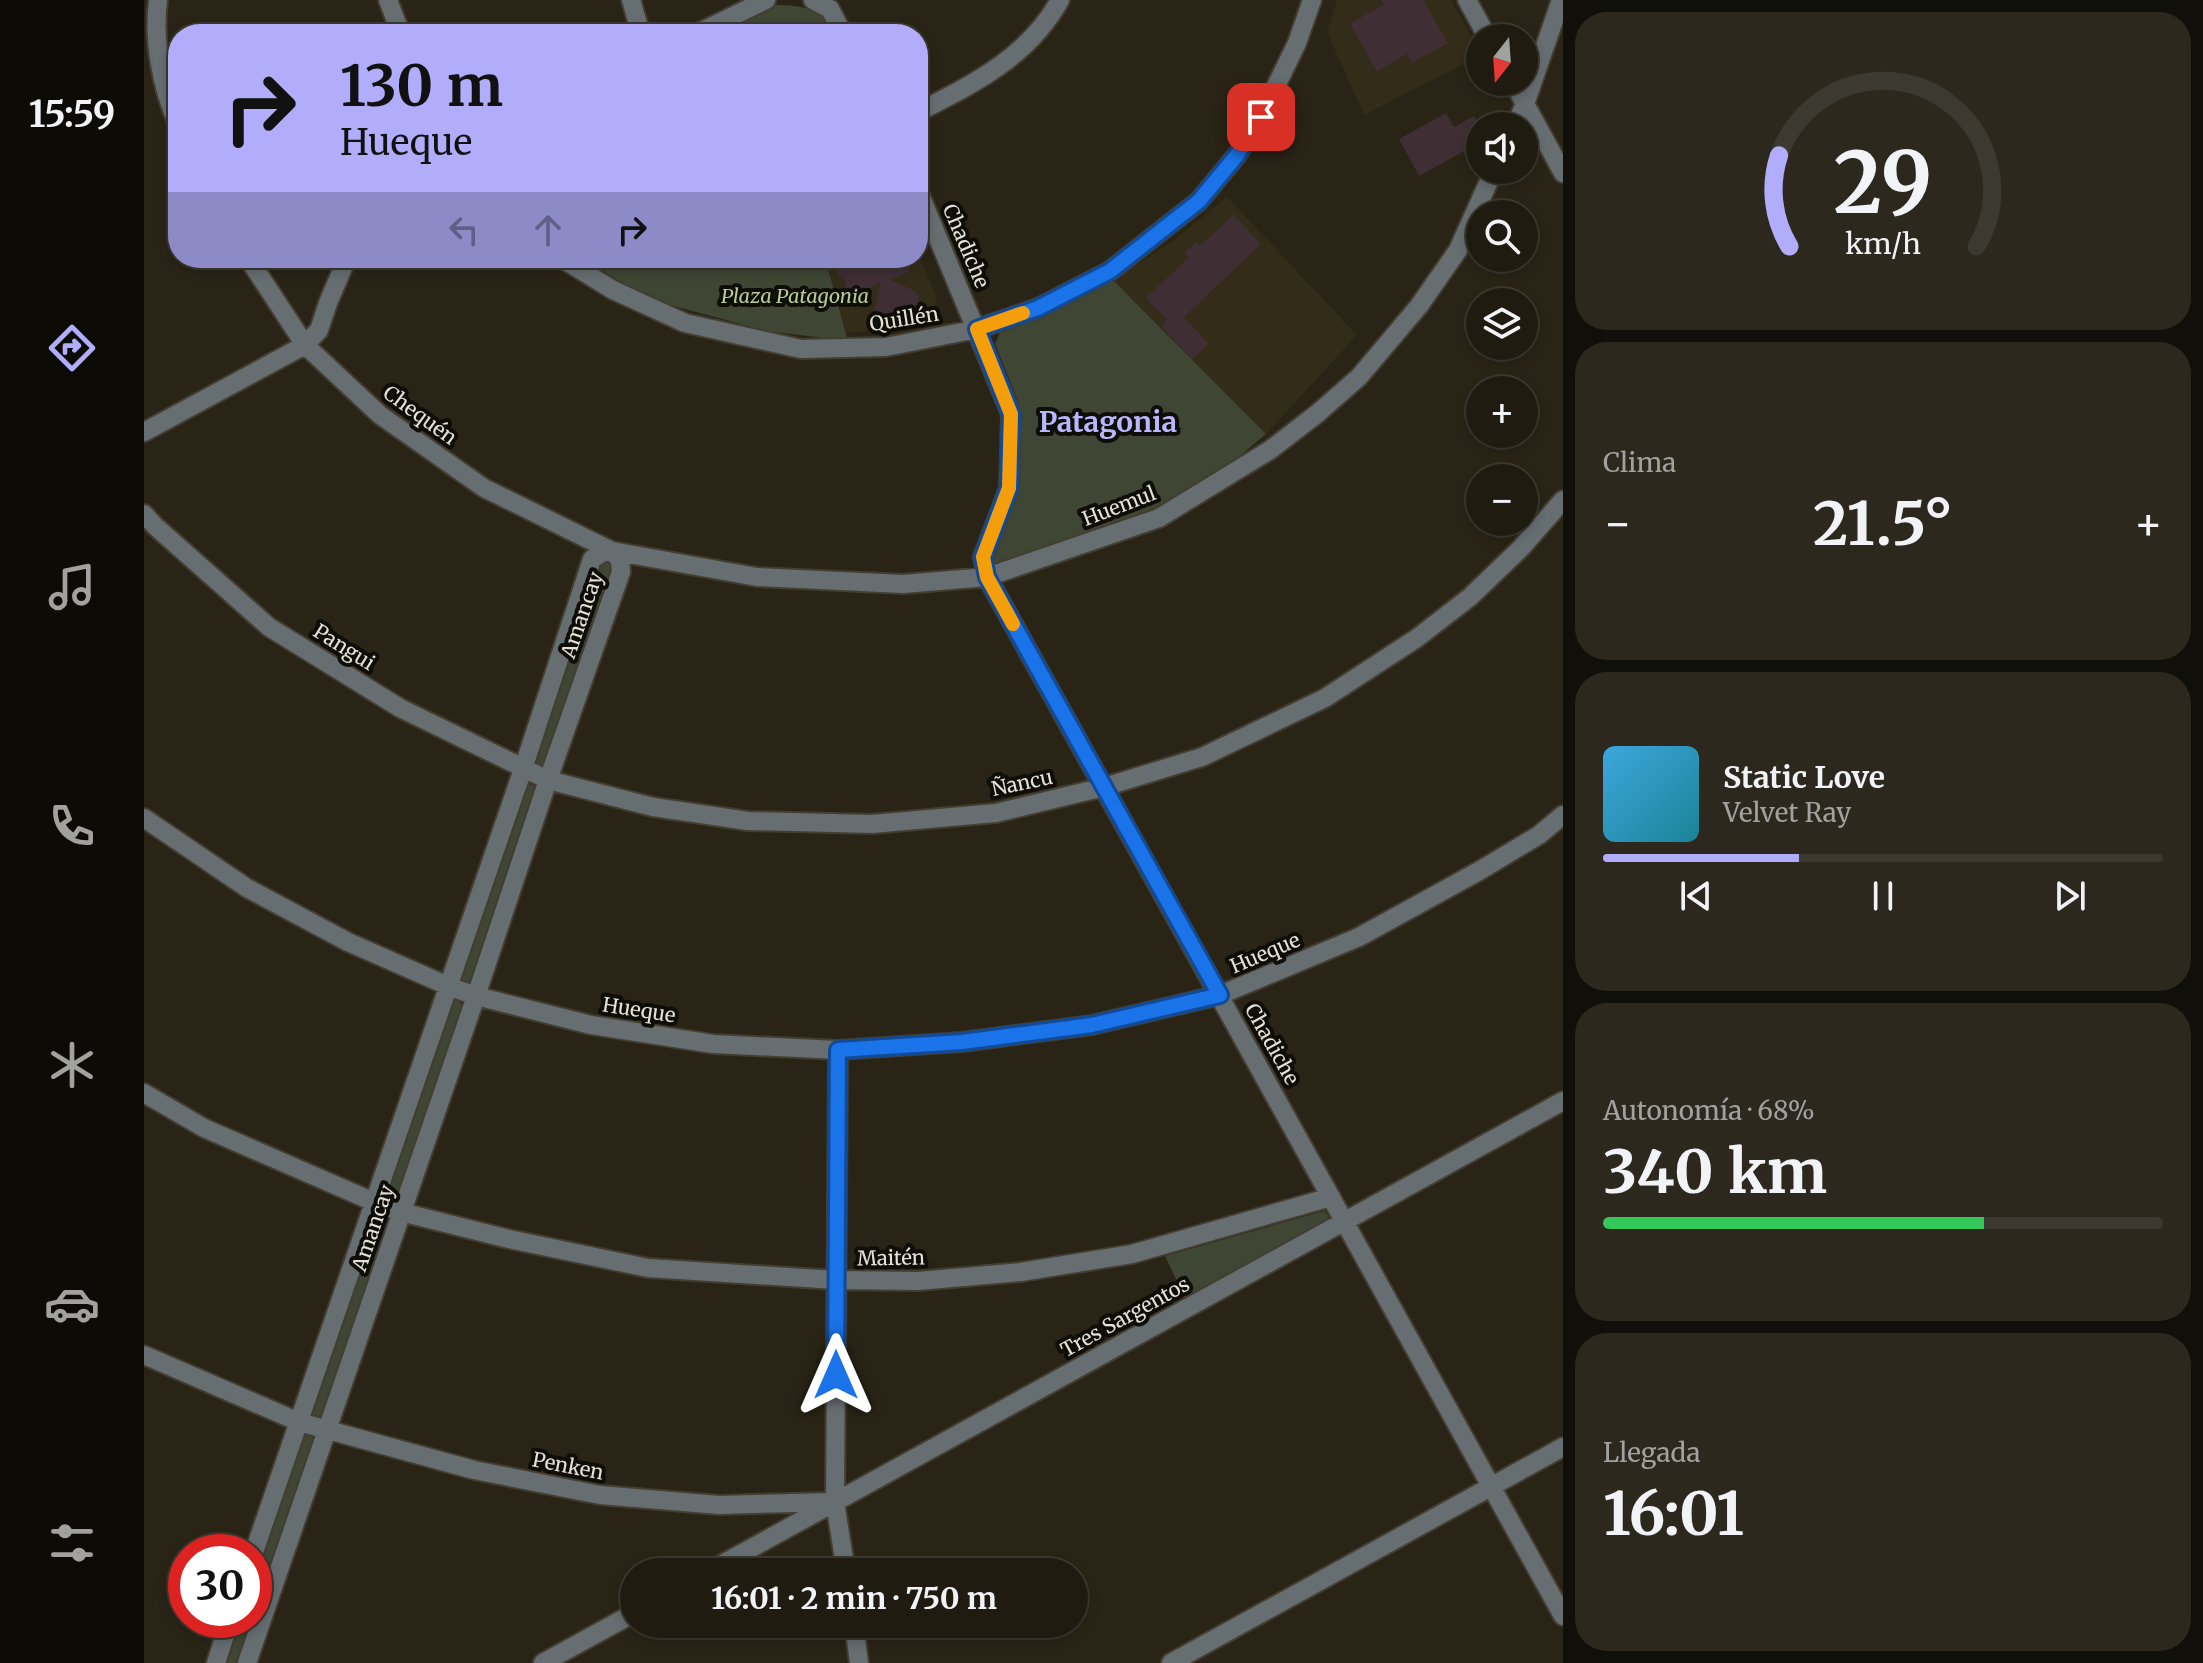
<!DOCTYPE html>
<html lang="es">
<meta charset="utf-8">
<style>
body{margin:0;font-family:Merriweather,serif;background:#2c281e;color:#f1f3f6;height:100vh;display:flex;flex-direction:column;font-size:30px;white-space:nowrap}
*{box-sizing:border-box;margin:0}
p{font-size:26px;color:#a1a19f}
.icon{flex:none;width:44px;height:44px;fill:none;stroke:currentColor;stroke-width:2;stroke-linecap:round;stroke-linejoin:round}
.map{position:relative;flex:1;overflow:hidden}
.sheet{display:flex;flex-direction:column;gap:12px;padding:12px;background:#110f09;width:640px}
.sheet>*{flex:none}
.banner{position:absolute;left:24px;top:24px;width:760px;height:244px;border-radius:32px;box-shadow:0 4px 12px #0003,0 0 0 2px #3c3930;background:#b1adfa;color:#111;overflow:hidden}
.needle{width:52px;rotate:197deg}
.fabs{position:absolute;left:1322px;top:24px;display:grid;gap:16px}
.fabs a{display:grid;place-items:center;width:72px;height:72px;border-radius:50%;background:#1f1b10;box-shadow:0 4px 12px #0003,0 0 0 2px #3c3930;font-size:40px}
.speed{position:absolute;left:24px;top:1534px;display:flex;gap:16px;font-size:40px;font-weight:700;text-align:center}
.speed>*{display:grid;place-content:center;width:104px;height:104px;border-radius:50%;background:#1f1b10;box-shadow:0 4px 12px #0003,0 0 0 2px #3c3930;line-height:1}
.speed .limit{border:12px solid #d22;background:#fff;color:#111}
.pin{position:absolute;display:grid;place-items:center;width:68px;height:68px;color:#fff;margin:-34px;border-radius:16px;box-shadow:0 4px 12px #0006}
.me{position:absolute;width:88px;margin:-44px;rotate:0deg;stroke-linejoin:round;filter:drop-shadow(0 0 6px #0008)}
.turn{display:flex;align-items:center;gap:28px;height:168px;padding:0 40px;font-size:36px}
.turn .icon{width:104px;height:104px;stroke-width:2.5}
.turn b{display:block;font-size:56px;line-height:68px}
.lanes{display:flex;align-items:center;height:76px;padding:0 40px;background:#0003;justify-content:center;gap:40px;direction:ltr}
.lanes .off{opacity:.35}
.big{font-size:60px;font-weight:700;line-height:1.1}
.sheet .card{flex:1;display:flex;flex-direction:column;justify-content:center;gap:12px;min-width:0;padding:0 28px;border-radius:32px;background:#2c281e}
.sheet .dial{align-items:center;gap:0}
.dial svg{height:208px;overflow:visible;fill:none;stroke:#3c3930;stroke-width:7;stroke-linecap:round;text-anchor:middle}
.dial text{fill:#f1f3f6;stroke:none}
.song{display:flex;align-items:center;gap:24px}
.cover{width:96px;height:96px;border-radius:12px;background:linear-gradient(135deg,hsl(200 70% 55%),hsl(190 70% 35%))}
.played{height:8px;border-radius:4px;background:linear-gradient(90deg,#b1adfa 35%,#3c3930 35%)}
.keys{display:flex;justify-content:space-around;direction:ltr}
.heat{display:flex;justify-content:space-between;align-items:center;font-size:44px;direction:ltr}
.charge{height:12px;border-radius:6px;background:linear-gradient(90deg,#34c759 68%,#3c3930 0)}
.trip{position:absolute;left:476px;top:1558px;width:468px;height:80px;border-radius:40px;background:#1f1b10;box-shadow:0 4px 12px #0003,0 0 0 2px #3c3930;font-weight:700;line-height:80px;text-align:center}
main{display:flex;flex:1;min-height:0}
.tabs{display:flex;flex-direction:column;width:144px;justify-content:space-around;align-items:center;background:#0c0b06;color:#a1a19f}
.tabs .icon{width:56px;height:56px}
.tabs .current{color:#b1adfa}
.tabs b{font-size:36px;color:#f1f3f6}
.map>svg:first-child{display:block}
.built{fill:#332c18}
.green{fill:#3f4634}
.building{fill:#3f2f35}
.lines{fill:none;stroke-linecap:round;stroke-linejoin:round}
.minor-casing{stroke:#433e31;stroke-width:22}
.minor{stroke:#666e71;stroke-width:18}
.route-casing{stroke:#114b97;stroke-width:20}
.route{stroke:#1a73e8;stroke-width:14}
.slow{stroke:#f59e0b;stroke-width:14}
.labels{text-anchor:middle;stroke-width:8;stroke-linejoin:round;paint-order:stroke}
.street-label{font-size:20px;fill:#e4e1d8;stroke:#0f0d07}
.park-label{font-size:20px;font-style:italic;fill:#b9cb99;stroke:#0f0d07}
.district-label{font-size:28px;font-weight:bold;fill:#bab7ff;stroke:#0f0d07}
</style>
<main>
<nav class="tabs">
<b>15:59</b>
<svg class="icon current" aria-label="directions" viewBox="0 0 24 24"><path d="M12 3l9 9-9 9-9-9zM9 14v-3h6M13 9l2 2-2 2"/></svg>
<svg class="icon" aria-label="music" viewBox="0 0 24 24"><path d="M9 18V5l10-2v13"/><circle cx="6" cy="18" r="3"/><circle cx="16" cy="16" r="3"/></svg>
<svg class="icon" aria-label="phone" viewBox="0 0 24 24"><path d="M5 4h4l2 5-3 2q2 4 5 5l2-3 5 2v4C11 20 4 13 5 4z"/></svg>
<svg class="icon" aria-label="climate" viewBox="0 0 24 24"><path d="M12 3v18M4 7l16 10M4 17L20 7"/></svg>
<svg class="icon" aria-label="car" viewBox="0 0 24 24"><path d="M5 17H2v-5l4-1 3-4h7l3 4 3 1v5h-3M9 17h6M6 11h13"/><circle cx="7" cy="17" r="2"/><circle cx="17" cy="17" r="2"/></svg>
<svg class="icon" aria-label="filters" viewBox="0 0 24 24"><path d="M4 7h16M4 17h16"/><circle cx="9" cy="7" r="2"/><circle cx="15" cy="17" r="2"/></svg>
</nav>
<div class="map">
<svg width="1419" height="1663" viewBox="0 0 1419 1663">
<rect width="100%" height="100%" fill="#292416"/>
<path class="built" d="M1193,0H1307L1336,52V56L1220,115L1183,32Z
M1083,197L1213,335L1122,434L969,280L1030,240Z
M774,252L793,299L778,326L702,333L681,258H774Z"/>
<path class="green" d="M626,5C654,5 678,6 691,34H570Z
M439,258H681L704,341L623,331L504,299Z
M969,280L1122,434L1097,455L1022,504L846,568V552L860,531L875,469V404L851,344L856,332L908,310Z
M462,560L468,565L469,573L400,766L397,768L390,764L455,563Z
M381,784L389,785L392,792L329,979L321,984L315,980Z
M306,1000L316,1001L318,1008L256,1195L249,1199H245L240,1192Z
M1180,1211L1184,1215L1185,1220L1041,1298L1021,1256Z
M237,1217L244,1221V1226L179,1416L170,1417L167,1415L166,1409L233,1218Z
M161,1434L168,1436L170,1440L110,1620V1568L155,1438Z
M92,1620H110L95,1663H77Z"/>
<path class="building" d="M1237,0H1279L1304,43L1268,63L1263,54L1233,71L1206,24L1240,4Z
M1302,113L1310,127L1330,116L1336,126V135L1328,139L1331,145L1275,176L1255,139Z
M1089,215L1117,244L1040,317L1065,344L1048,359L1017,326L1023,320L1002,298L1045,257L1040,253L1052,242L1056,246Z
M708,258H759L766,271L747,280L771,291L775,299L763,323L735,326L731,309L736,283L705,296L699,276L696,278L691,265Z"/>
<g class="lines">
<defs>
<path id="minor" d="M14,0C9,40 17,87 34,124
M244,0L257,34
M487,0L497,34
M669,0L686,9L699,34
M1323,0L1344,38
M552,34L622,0
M1369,82L1419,173
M774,112C831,83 884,57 916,0
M1371,126L1381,104L1417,0
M774,190L867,414L865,488L839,557L843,577L1419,1616
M104,258L161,345L236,415L340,488L468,551L613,577L759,584L843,577L1015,518L1126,450L1174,413L1215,377L1275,306L1314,250L1350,170
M417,258L469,290L541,323L657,349L742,347L833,329L894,308L966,271L1055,201L1093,155L1117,117L1153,43L1168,0
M0,432L161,345L175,330L184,303L203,258
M0,514L11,526L125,627L256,708L404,780L509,807L604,821L728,824L852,813L960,787L1058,757L1181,698L1273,638L1326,597L1377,548L1419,500
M0,818L103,888L204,942L304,986L332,996L447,1025L569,1044L694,1050L818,1042L948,1025L1076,995L1215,937L1335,871L1395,835L1419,815
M694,1050L691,1502L702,1572
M0,1093L60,1128L230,1202L257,1212L365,1239L504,1268L692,1280L774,1281L877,1272L988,1254L1187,1197
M0,1355L155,1422L330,1470L456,1495L575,1505L689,1502
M110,1552L379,769L448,559L458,553L468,551
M564,1572L1419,1101
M710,1624L715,1663
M72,1663L86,1620
M103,1663L332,996L404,780L477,572L476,560L468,551
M399,1663L490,1613
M1027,1663L1419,1447"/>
</defs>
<use href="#minor" class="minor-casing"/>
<use href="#minor" class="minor"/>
</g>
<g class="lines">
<defs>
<path id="route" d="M692,1375L694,1050L818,1042L948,1025L1076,995L843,577L839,557L865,488L867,414L833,329L894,308L966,271L1055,201L1093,155L1117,117"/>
</defs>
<use href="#route" class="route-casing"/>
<use href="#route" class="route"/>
<path class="slow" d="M869,624L843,577L839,557L865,488L867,414L833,329L879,313"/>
</g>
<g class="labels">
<g class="street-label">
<text transform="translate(822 246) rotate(67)" y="7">Chadiche</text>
<text transform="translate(760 319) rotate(-9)" y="7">Quillén</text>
<text transform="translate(276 415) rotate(36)" y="7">Chequén</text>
<text transform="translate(975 506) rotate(-21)" y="7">Huemul</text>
<text transform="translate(438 615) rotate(-71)" y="7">Amancay</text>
<text transform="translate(200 647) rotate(32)" y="7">Pangui</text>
<text transform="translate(878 783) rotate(-12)" y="7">Ñancu</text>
<text transform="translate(1121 953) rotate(-23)" y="7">Hueque</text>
<text transform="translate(495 1010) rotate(9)" y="7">Hueque</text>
<text transform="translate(1128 1044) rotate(61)" y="7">Chadiche</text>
<text transform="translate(229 1228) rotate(-71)" y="7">Amancay</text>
<text transform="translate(747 1258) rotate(-1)" y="7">Maitén</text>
<text transform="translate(981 1317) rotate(-29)" y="7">Tres Sargentos</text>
<text transform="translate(424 1466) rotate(11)" y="7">Penken</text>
</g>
<g class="park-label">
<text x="651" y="303">Plaza Patagonia</text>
</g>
<g class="district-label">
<text x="964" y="432">Patagonia</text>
</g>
</g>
</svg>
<div class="fabs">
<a><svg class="needle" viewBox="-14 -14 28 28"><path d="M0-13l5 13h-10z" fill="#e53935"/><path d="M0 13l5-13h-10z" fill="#a1a19f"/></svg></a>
<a><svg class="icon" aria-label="sound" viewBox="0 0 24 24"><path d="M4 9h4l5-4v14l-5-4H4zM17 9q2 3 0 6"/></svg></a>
<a><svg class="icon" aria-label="search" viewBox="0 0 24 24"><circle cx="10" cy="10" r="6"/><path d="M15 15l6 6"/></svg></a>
<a><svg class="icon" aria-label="layers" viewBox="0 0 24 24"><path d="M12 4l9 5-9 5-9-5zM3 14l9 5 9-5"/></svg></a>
<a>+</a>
<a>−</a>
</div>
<div class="speed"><div class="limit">30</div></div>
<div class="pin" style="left:1117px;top:117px;background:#d93025"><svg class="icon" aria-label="arrive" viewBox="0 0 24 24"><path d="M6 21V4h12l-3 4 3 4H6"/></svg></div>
<svg class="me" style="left:692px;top:1375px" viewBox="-20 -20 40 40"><path d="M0-17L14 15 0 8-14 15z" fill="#1a73e8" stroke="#fff" stroke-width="4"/></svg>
<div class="trip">16:01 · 2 min · 750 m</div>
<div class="banner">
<div class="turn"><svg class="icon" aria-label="right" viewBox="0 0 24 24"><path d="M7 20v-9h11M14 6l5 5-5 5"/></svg><div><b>130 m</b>Hueque</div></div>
<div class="lanes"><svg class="icon off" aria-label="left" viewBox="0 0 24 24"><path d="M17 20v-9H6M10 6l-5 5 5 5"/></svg><svg class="icon off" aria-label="ahead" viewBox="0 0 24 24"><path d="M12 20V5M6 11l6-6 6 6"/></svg><svg class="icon" aria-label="right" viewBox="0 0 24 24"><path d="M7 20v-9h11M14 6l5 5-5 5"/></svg></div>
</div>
</div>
<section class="sheet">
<div class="card dial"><svg viewBox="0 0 100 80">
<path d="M14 69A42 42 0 1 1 86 69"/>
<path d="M14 69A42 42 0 0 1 10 34" stroke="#b1adfa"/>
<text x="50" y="56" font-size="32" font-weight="700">29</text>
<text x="50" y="72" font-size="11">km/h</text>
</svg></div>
<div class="card"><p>Clima</p>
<div class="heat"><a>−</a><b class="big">21.5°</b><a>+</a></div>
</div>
<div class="card">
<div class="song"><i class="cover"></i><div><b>Static Love</b><p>Velvet Ray</p></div></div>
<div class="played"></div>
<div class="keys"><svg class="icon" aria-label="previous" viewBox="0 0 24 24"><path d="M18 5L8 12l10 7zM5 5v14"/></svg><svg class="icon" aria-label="pause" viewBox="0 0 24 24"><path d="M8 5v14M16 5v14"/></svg><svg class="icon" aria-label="next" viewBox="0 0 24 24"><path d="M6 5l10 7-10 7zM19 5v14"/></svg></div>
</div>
<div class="card"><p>Autonomía · 68%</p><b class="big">340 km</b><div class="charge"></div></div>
<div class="card"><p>Llegada</p><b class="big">16:01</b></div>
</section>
</main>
